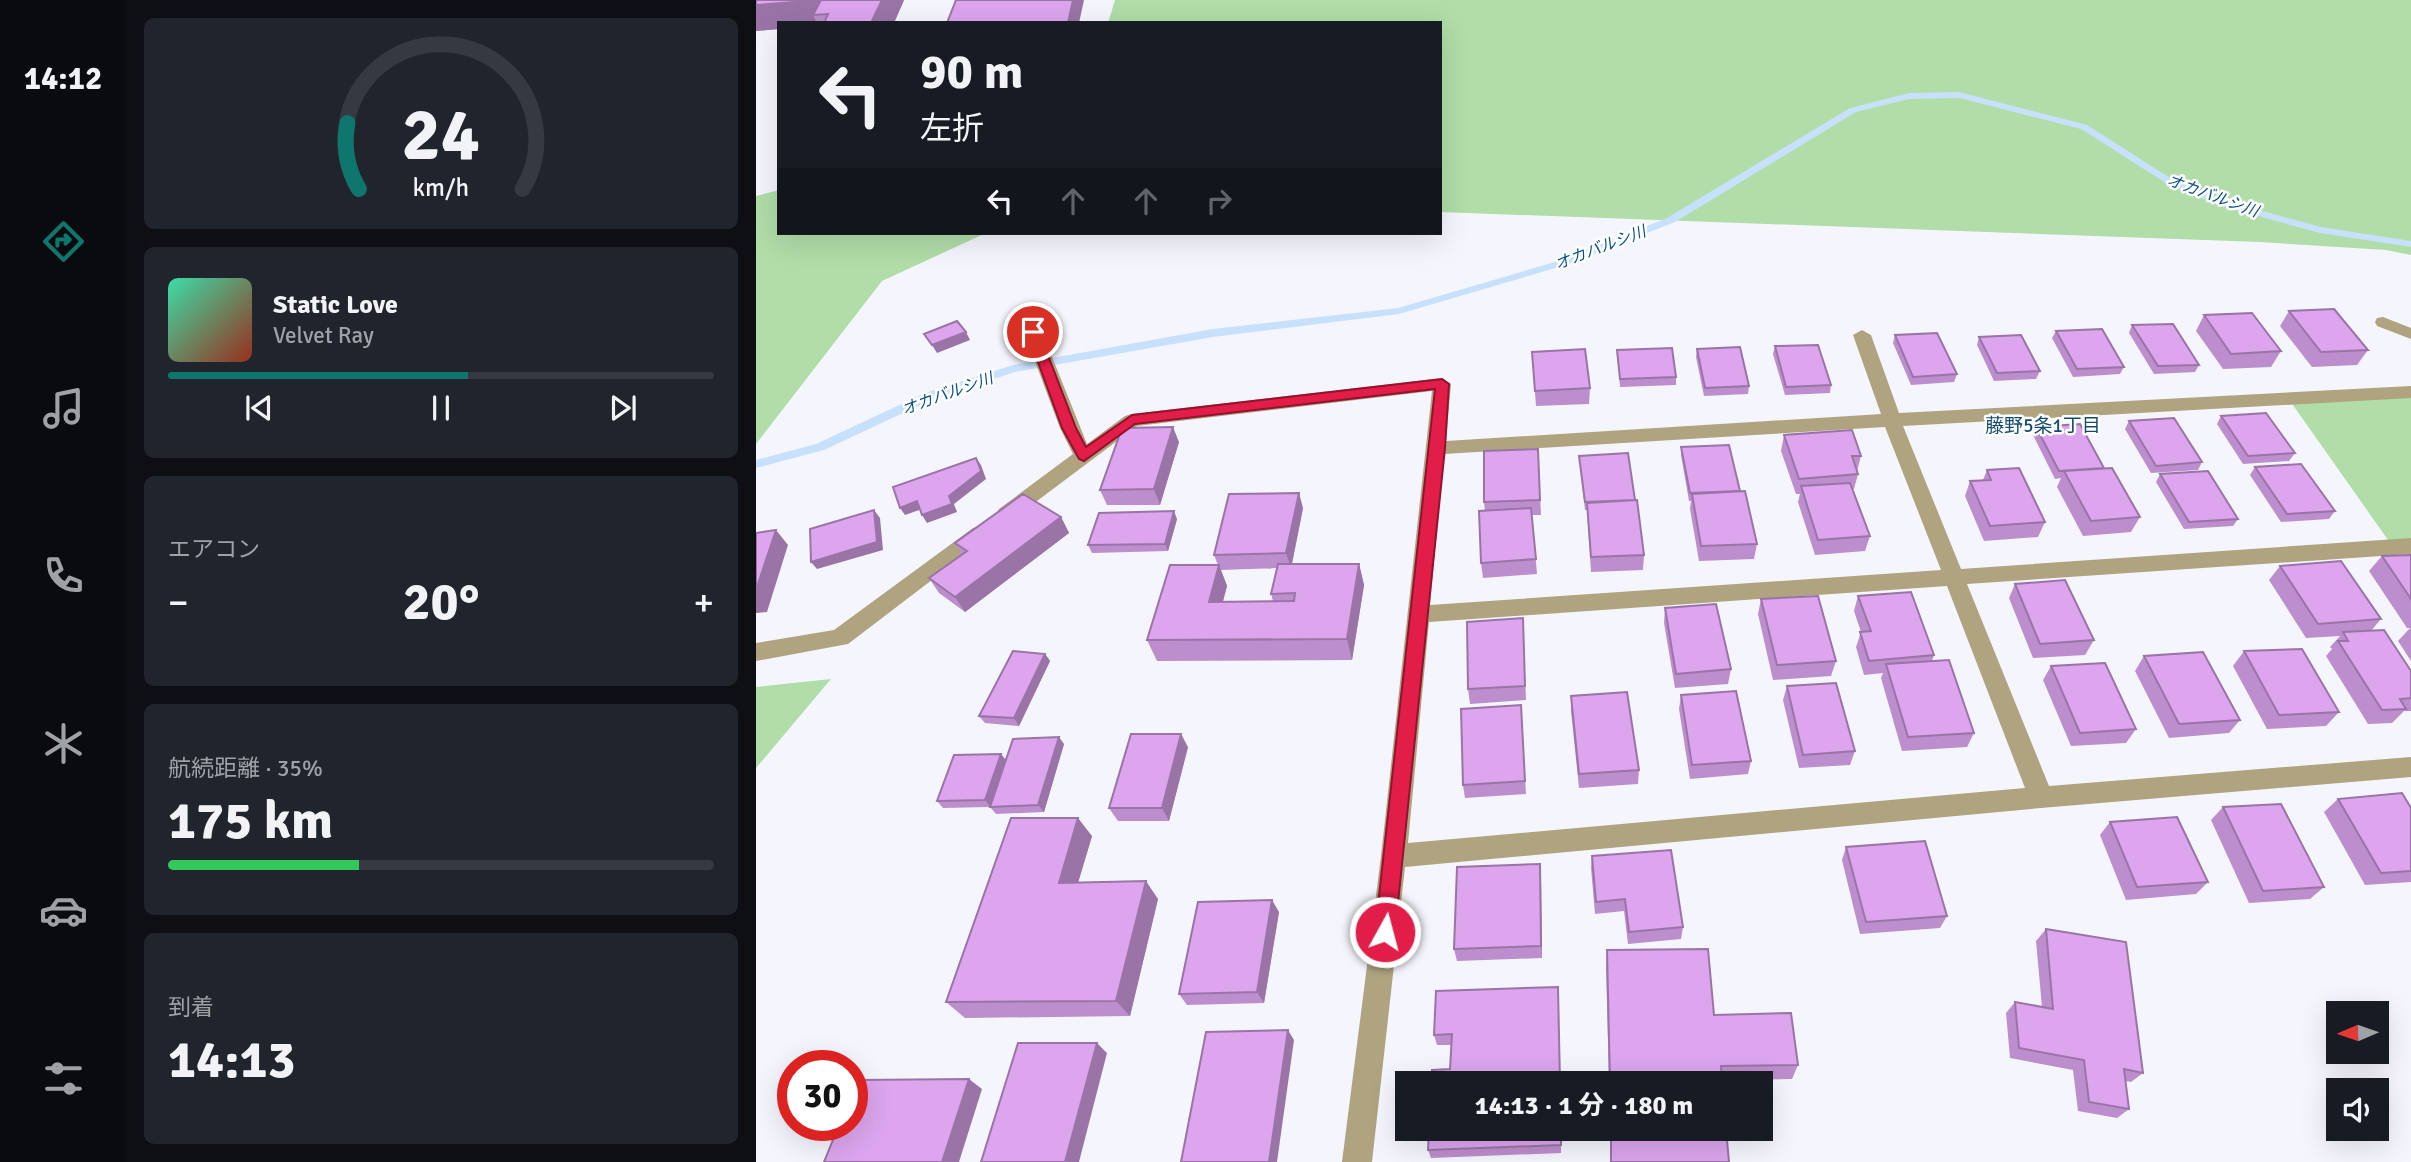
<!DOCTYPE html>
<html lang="ja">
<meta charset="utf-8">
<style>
body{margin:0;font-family:Signika,"Noto Sans JP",sans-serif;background:#20242c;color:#f1f3f6;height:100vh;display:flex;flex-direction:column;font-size:26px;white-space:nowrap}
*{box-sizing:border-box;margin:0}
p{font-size:23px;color:#9ea1a6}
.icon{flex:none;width:38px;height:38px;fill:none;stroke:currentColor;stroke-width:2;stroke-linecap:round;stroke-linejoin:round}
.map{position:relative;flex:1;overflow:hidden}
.sheet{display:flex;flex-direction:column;gap:18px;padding:18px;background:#0d0f14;width:630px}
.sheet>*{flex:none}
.hud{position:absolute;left:21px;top:21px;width:665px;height:214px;border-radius:0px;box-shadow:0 7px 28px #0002;background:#171b24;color:#f1f3f6;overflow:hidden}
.needle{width:46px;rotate:268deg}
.buttons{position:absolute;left:1570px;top:1001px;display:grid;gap:14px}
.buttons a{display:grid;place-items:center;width:63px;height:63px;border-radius:0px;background:#171b24;box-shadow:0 7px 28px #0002;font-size:35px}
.speed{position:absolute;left:21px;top:1050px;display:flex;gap:14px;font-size:35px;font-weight:700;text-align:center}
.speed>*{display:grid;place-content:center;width:91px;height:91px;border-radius:50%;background:#171b24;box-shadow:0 7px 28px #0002;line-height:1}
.speed .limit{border:10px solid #d22;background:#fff;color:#111}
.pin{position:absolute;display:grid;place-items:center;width:60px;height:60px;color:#fff;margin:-30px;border:4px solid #fff;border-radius:50%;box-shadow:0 2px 7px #0007}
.me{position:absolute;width:77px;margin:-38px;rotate:7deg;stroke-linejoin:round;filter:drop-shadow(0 0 5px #0008)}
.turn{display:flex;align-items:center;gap:24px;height:147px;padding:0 28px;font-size:32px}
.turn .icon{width:91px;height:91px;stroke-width:2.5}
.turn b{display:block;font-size:49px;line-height:60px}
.lanes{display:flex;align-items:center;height:66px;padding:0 28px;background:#0003;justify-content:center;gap:35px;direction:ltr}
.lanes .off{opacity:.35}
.big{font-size:52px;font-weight:700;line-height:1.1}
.sheet .card{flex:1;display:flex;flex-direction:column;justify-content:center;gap:10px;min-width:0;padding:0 24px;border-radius:10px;background:#20242c}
.sheet .dial{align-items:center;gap:0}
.dial svg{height:182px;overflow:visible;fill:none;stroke:#363941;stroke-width:7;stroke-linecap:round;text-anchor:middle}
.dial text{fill:#f1f3f6;stroke:none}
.song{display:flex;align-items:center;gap:21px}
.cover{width:84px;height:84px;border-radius:10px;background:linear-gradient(135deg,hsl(160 70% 55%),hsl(10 70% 35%))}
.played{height:7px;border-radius:4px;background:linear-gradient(90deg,#0f766e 55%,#363941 55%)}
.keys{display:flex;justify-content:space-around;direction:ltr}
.heat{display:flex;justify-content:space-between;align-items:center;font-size:38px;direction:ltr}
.charge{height:10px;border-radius:5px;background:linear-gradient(90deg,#34c759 35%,#363941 0)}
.trip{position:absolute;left:639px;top:1071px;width:378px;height:70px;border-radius:0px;background:#171b24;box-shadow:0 7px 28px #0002;font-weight:700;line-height:70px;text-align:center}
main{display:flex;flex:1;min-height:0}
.tab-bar{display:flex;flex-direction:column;width:126px;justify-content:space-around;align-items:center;background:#090b0e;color:#9ea1a6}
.tab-bar .icon{width:49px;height:49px}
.tab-bar .current{color:#0f766e}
.tab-bar b{font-size:32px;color:#f1f3f6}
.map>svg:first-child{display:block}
.green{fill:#b0dda8}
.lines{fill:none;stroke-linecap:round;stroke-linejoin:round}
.stream{fill:#c7e1fc;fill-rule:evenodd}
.minor{fill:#afa47f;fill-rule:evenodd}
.wall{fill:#bd8ecd;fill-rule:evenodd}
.shaded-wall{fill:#9a74a7}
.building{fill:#dca5ee;stroke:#9a74a7;stroke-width:2}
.route{fill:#e11d48;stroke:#92132f;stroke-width:2}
.labels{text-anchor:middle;stroke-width:5;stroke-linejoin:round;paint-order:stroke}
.far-water-label{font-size:16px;font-style:italic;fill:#08508c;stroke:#fff}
.neighbourhood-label{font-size:19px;fill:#134b6d;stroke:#fff}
</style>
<main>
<nav class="tab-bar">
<b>14:12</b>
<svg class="icon current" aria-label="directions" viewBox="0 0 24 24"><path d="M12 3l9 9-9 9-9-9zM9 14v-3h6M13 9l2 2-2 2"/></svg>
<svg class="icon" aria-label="music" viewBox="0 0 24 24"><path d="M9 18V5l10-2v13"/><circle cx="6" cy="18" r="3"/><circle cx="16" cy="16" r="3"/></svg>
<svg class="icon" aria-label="phone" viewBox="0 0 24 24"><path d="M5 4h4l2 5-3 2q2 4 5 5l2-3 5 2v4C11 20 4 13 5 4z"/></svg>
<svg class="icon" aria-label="climate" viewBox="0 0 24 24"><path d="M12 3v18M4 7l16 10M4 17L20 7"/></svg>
<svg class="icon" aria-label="car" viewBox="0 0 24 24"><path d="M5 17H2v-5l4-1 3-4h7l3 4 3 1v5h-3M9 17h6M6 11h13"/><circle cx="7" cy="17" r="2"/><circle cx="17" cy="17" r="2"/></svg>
<svg class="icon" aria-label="filters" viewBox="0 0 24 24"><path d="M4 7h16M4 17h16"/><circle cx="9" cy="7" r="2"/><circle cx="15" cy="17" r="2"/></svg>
</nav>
<section class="sheet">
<div class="card dial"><svg viewBox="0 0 100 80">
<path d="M14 69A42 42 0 1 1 86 69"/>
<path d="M14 69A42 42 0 0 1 9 40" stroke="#0f766e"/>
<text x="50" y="56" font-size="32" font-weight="700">24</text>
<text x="50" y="72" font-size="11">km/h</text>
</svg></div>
<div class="card">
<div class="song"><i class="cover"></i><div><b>Static Love</b><p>Velvet Ray</p></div></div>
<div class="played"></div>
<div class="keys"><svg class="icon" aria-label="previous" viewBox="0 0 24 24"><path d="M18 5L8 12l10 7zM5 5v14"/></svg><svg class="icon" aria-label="pause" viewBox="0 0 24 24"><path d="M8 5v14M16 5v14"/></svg><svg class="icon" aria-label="next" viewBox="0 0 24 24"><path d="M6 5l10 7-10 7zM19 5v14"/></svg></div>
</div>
<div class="card"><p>エアコン</p>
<div class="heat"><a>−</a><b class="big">20°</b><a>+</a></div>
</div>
<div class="card"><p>航続距離 · 35%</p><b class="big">175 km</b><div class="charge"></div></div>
<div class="card"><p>到着</p><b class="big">14:13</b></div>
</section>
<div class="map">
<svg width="1655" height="1162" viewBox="0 0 1655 1162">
<rect width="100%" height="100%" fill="#f5f6fd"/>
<path class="green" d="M359,0H1655V255L1630,250L1504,242L684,212V23H352Z
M23,190V233H230L126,281L0,444V196Z
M1655,392V546L1637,547L1532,398Z
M75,679L0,768V687Z"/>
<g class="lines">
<path class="stream" d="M1203,92L1331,125L1419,181L1474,202L1565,227L1655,241V247L1564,233L1466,206L1413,185L1325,129L1203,98L1153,99L1100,112L919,222L810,265L643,314L457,337L259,372L177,399L68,450L0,468V460L60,444L169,393L257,365L457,329L642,308L802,261L911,218L1094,108L1153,93Z"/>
<path class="minor" d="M1627,317L1655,328V339L1621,326L1619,322L1621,318Z
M277,327L286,332L331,444L369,416L376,414L686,378L695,384L690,441L1125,414L1097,335L1106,330L1115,335L1143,413L1655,386V398L1147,426L1205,569L1655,538V554L1211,584L1293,786L1655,757V777L1285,808L649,867L616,1162H586L625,856L676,391L381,426L257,519L250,521L243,519L240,514L243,509L317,454L304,428L268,332ZM1129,427L1185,570L674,605L688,454ZM1191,586L1269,788L652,843L673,622Z
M224,526L231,528L234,533L231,538L92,644L0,661V643L78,630L217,528Z"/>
</g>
<path class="wall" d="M0,0H148L138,23H23V29L0,31Z
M1533,311L1612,350L1601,365L1556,367L1524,326Z
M1448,315L1525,351L1515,367L1467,369L1440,331Z
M1376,325L1443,365L1439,372L1398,374L1373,333Z
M1300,331L1368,367L1364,374L1317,377L1296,338Z
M1139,335L1201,374L1198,382L1155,385L1137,343Z
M1223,337L1284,371L1280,379L1238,381L1221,345Z
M1019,346L1075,385L1074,393L1029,395L1017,354Z
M941,349L993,386L992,394L948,396L940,357Z
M861,350L920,377V385L864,387Z
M776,352L834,388L833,404L780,406Z
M1465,416L1539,453L1533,461L1487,464L1461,424Z
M1373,421L1446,462L1442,470L1395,473L1369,429Z
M1280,427L1348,468L1384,517L1375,532L1327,536L1301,487L1305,478L1299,479L1277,435Z
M1028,435L1105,456L1101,471L1102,474L1098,489H1097L1114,536L1109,551L1059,555L1042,502L1044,494H1040L1025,451Z
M423,442L404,505H351L344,490Z
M925,447L984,491L1001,544L998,559L943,561L934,509L935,501H933L925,455Z
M782,449L785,515H776L781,574L727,578L725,563L729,511L728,502Z
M823,456L878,501L888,555L887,570L835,572L831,510H829Z
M1499,467L1579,511L1573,519L1525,522L1494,475Z
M1231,470L1289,522L1282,537L1228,541L1209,496L1214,481L1227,480Z
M1404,474L1482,519L1477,526L1428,529L1400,482Z
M547,508L536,564H603L608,585L596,660L401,661L391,640L462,565L458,555ZM521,568L515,594L517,601L467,602L471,586L465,570Z
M305,517L313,533L209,612L183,593L173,578L206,554L199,543Z
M421,519L412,551L336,553L332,545Z
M1655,555V661L1642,641L1654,628H1651L1613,571L1626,556Z
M1524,566L1625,619L1615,631L1655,671V711H1648L1636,723L1612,724L1570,656L1576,649L1574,647L1584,636L1550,638L1513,580Z
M1259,584L1338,640L1329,655L1277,658L1253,598Z
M1102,596L1178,655L1176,661L1218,733L1211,747L1146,751L1125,678L1127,673L1108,675L1100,647L1105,632L1098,611Z
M1005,599L1080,661L1075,676L1017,680L1002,614Z
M909,608L975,669L972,684L919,688L908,623Z
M767,618L770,700L714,704L712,689Z
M1488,651L1583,712L1570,726L1511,729L1477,666Z
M289,654L294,661L263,726L229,723L223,716Z
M1388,656L1484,720L1473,733L1413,738L1379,671Z
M1295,666L1380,729L1370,743L1315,746L1287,680Z
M1031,686L1099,751L1094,765L1043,768L1027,700Z
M925,695L995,761L992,774L934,779L923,709Z
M815,696L883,770L882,784L823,788L815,711Z
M765,705L770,794L709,798L707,785Z
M308,744L288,812L240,814L234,807L187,808L181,801L245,754L250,760Z
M432,747L413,821H362L353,808Z
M1582,799L1655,808V882L1609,885L1568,812Z
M1467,807L1568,887L1554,899L1493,903L1455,820Z
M1354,822L1452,882L1440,894L1370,900L1344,835Z
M336,836L322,882L402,899L374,1016L209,1018L190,1002Z
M1090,847L1191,916L1184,928L1104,934L1086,860Z
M836,856L927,927L925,939L872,944L868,911L839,914L835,868Z
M784,864L786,958L701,961L698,949Z
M523,912L508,1003L431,1005L423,994Z
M1290,929L1387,1073L1375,1082L1369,1081L1373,1109L1361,1118L1322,1111L1317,1070L1254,1058L1250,1013L1259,1002L1286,1007L1280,941Z
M851,950L1042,1065L1036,1079L966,1080V1083H853L850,966Z
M802,987L695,1045H681L678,1035Z
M805,1129V1153L675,1158L672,1150Z
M854,1129H970L973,1162H854Z"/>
<path class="shaded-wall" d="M0,0H65L72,14L57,15L61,23H23V29L0,31Z
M126,0H148L138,23H115Z
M317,0H328L323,23H312Z
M210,332L214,340L181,353L176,345Z
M417,427L423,442L404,505L398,489Z
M220,458L225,465L230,479L198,504L201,512L171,523L166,515Z
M543,493L547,508L535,568L530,553Z
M161,501L166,509L149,515L144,508Z
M118,510L124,518L127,550L61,569L55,562Z
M418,511L421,519L412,551L409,544Z
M305,517L313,533L209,612L199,597Z
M20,530L32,545L11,612L0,613V590Z
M603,564L608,585L596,660L591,639Z
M463,565L471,586L461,622L453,602Z
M289,654L294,661L263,726L258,718Z
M425,734L432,747L413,821L406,808Z
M303,737L308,744L288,812L282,805Z
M245,754L250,761L235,807L229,800Z
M322,818L336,836L317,900L303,883Z
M784,864L785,877L786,958L785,946Z
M390,881L402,899L374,1016L360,1001Z
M516,900L523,912L508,1003L501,992Z
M532,1030L538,1040L521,1162H513Z
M341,1043L351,1053L323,1162H309Z
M213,1079L226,1089L203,1162H186Z"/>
<path class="building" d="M0,0H126L115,23H68L72,14L57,15L65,0L0,5Z
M200,0H317L312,23H191Z
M1578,309L1612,350L1565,352L1533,311Z
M1496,313L1525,351L1475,354L1448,315Z
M201,321L210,332L176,345L168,334Z
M1417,324L1443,365L1402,366L1376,325Z
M1346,329L1368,367L1321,369L1300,331Z
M1181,333L1201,374L1157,377L1139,335Z
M1265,335L1284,371L1241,373L1223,337Z
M1062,345L1075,385L1030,387L1019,346Z
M984,347L993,386L949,388L941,349Z
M916,348L920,377L864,379L861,350Z
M829,349L834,388L779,391L776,352Z
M1510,413L1539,453L1492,456L1465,416Z
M1418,418L1446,462L1400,466L1373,421Z
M1324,424L1348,468L1303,471L1280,427Z
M417,427L398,489L344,490L366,428Z
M1096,430L1105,456H1096L1102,474L1043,479L1028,435Z
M973,445L984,491L934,493L925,447Z
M782,449L784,500L728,502V451Z
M872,453L879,500L829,502L823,456Z
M220,458L225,471L193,496L196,504L166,515L161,501L144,508L137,487Z
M1545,464L1579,511L1531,514L1499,467Z
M1263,468L1289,522L1234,526L1214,481L1235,480L1231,470Z
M1356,468L1384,517L1335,521L1308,471Z
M1452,471L1482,519L1433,522L1404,474Z
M1094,483L1114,536L1062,540L1045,486Z
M989,491L1001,544L945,546L936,494Z
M543,493L530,553L458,555L473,494Z
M267,494L305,517L199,597L173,578L211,551L199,543Z
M881,500L888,555L835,557L831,503Z
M775,508L780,559L725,563L723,511Z
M118,510L121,542L55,562L54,529Z
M418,511L409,544L332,545L343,513Z
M20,530L0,590V533Z
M1655,555V599L1626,556Z
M1585,561L1625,619L1562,624L1524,566Z
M522,564H603L591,639L391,640L414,565H463L453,602L538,601L539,593L515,594Z
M1309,580L1338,640L1284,644L1259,584Z
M1155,592L1178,655L1113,661L1104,632L1115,631L1102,596Z
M1062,596L1080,661L1021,665L1005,599Z
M960,604L975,669L920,674L909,608Z
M767,618L769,686L712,689L711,622Z
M1628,630L1655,671V698L1644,699L1650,709L1626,710L1582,641H1592L1587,632Z
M1546,649L1583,712L1523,715L1488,651Z
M257,651L289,654L258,718L223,716Z
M1447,652L1484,720L1423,724L1388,656Z
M1193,660L1218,733L1152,737L1130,664Z
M1349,663L1380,729L1324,733L1295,666Z
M1080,683L1099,751L1047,755L1031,686Z
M980,691L995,761L936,765L925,695Z
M871,692L883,770L823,774L815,696Z
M765,705L769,781L707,785L705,709Z
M375,734H425L406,808H353Z
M303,737L282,805L234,807L257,739Z
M245,754L229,800L181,801L198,755Z
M1646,793L1655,808V871L1625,873L1582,799Z
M1525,804L1568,887L1507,891L1467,807Z
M1421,817L1452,882L1381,887L1354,822Z
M255,818H322L303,883L390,881L360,1001L190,1002Z
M1169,841L1191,916L1110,922L1090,847Z
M915,850L927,927L873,932L869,899L840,902L836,856Z
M784,864L785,946L698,949L701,867Z
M516,900L501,992L423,994L442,902Z
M1290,929L1370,942L1387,1073L1368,1069L1373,1109L1333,1102L1328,1060L1263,1048L1259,1002L1297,1009Z
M952,949L958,1015L1035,1013L1042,1065L965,1066L966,1083H854L851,950Z
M802,987L804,1083H675L676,1070L694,1069L696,1034L678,1035L680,991Z
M532,1030L513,1162H425L450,1032Z
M262,1043H341L309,1162H225Z
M213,1079L186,1162H68L83,1125H96V1091L101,1080Z
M673,1129H805V1145L672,1150Z
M855,1129H970L973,1162H855Z"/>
<path class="route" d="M277,328L283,332L320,428L330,447L376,415L686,379L693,384L689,448L639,932L636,939L629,942L622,939L619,932L679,389L379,424L328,461L323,459L306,428L271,332Z"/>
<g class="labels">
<g class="far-water-label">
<text transform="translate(1457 195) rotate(20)" y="6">オカバルシ川</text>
<text transform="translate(844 247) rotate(-21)" y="6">オカバルシ川</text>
<text transform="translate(191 393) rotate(-20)" y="6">オカバルシ川</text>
</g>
<g class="neighbourhood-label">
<text x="1287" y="432">藤野5条1丁目</text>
</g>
</g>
</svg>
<div class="buttons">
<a><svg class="needle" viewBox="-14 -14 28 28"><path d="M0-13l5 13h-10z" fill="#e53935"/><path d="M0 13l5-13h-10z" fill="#9ea1a6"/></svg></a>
<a><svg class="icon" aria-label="sound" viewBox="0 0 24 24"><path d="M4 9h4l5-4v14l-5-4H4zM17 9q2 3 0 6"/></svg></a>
</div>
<div class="speed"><div class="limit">30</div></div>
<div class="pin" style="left:277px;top:332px;background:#d93025"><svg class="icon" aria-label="arrive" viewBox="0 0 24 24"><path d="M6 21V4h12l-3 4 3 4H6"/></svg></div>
<svg class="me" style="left:629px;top:932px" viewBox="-20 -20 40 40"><circle r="17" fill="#e11d48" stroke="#fff" stroke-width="3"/><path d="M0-11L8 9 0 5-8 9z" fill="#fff"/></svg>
<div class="trip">14:13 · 1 分 · 180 m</div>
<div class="hud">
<div class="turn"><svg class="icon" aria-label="left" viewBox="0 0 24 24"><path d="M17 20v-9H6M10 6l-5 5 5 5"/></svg><div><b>90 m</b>左折</div></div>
<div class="lanes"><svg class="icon" aria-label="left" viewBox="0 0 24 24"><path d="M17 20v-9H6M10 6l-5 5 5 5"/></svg><svg class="icon off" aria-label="ahead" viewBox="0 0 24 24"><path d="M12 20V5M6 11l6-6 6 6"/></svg><svg class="icon off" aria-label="ahead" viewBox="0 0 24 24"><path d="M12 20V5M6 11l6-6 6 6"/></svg><svg class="icon off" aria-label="right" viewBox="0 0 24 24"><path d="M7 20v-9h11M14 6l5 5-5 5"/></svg></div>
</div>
</div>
</main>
